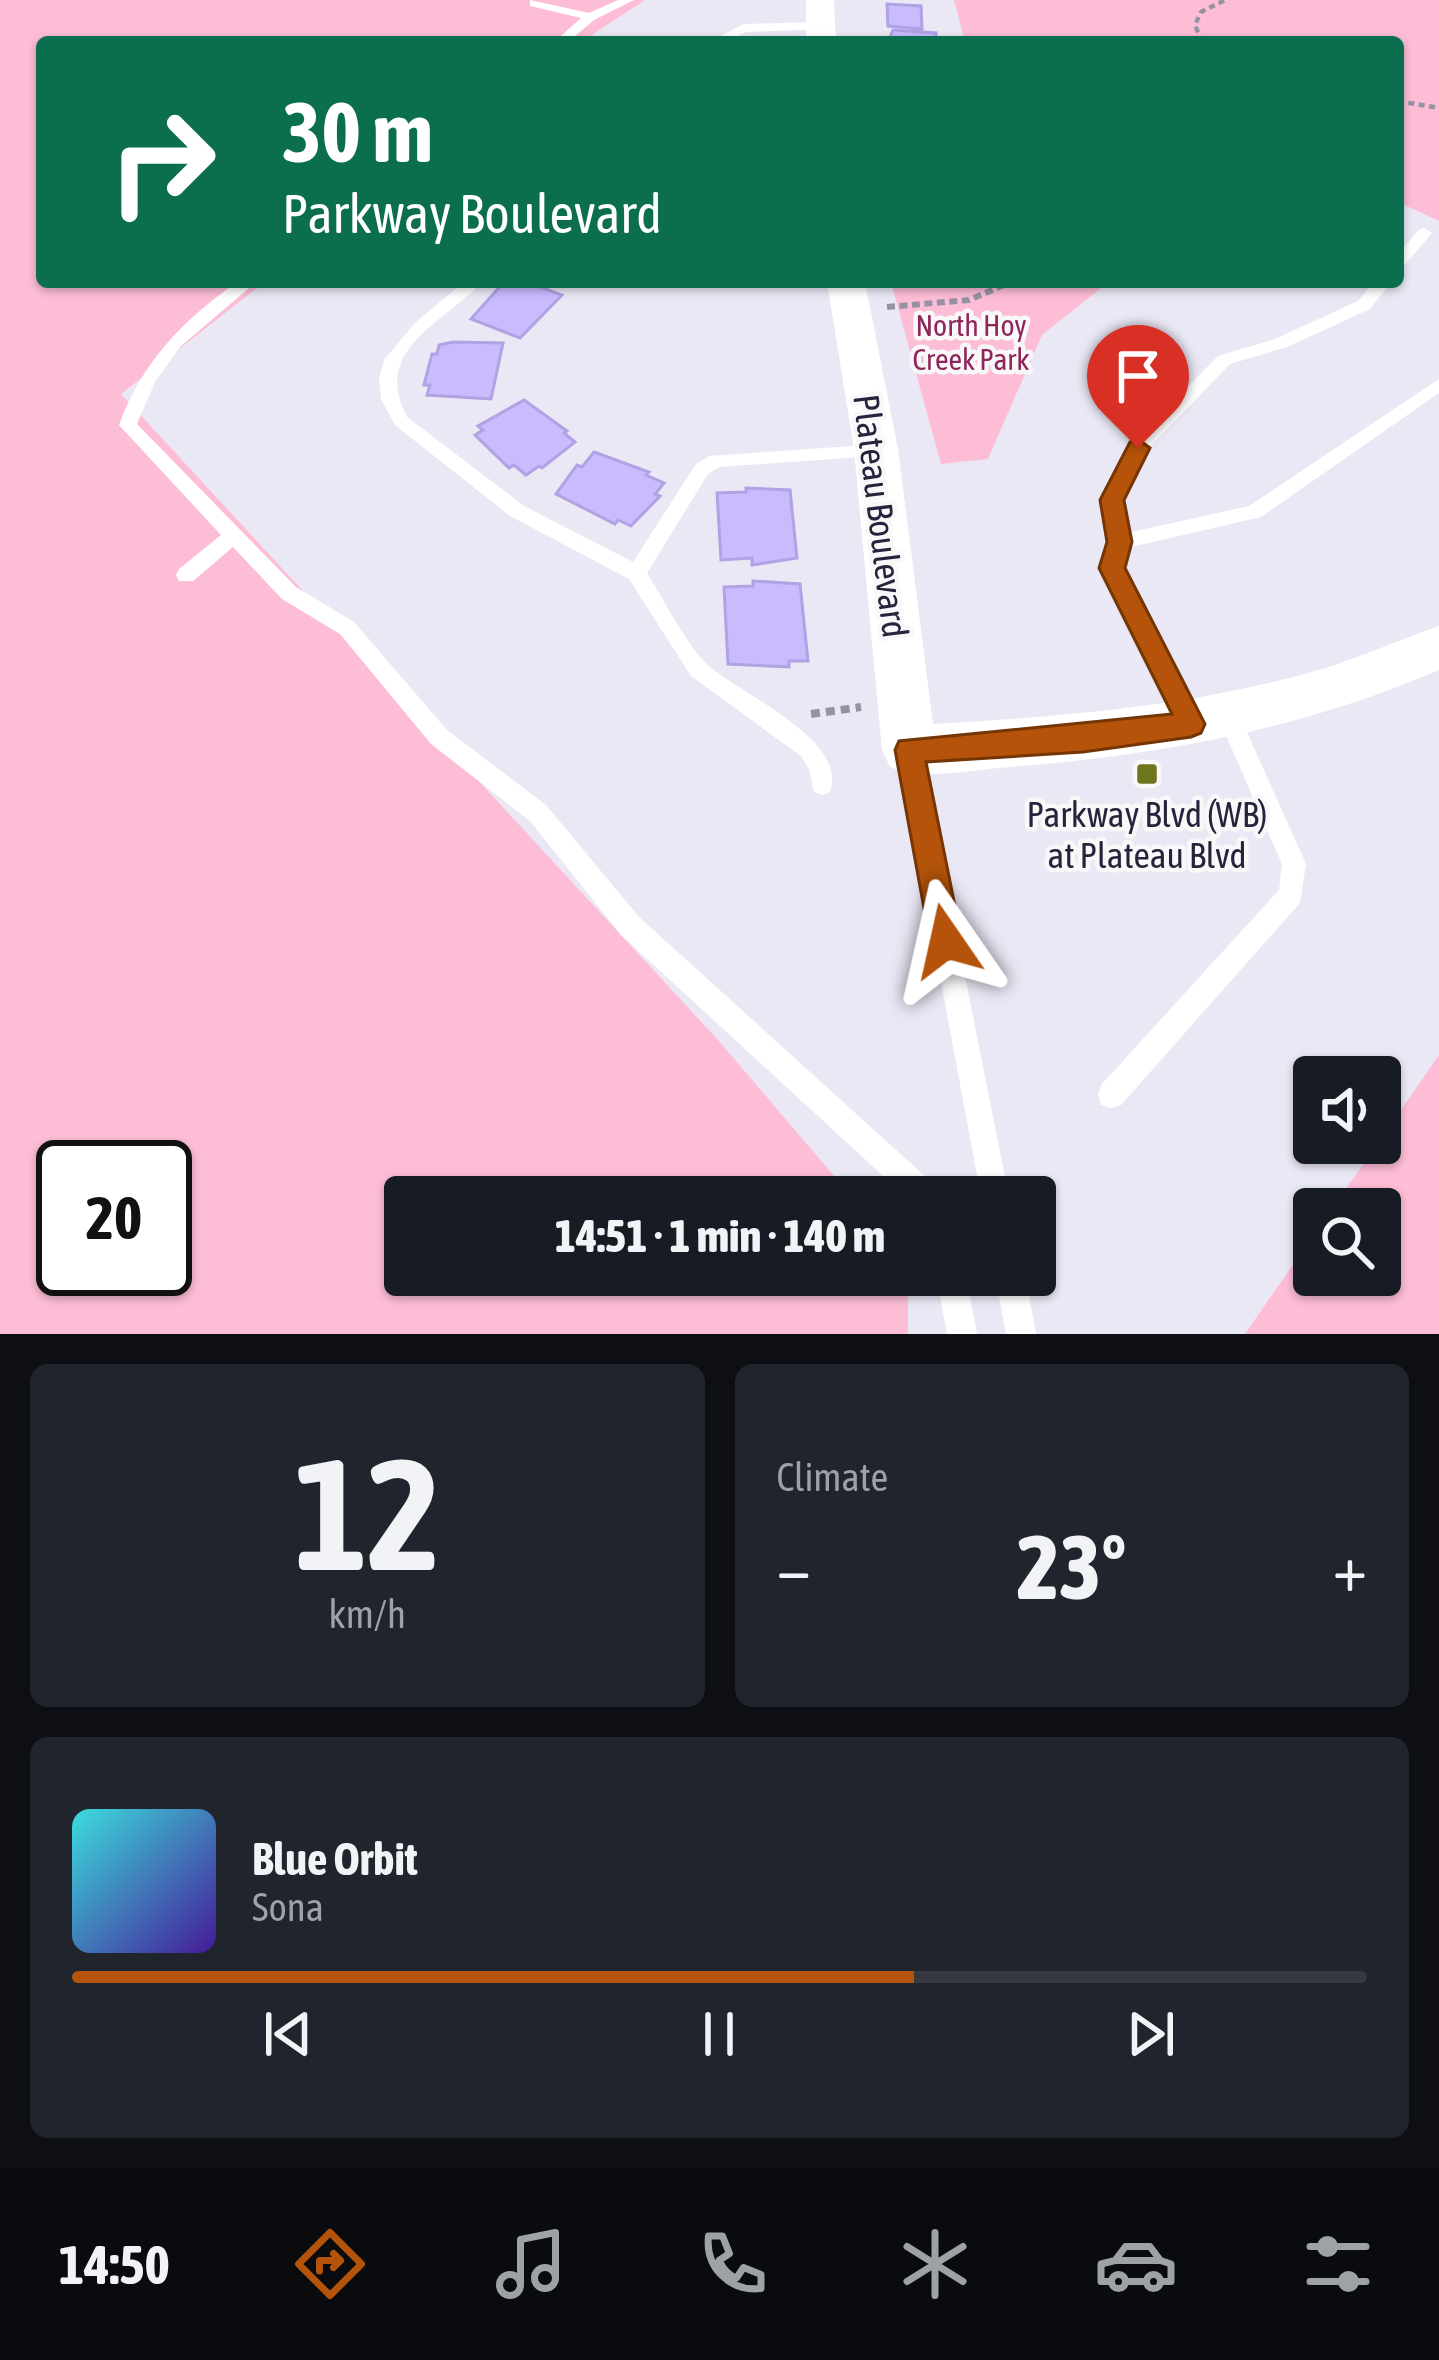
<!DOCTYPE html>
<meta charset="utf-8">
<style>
body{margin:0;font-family:"Asap Condensed",sans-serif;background:#20242c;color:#f1f3f6;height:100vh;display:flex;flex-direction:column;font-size:45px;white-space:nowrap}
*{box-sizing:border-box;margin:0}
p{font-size:39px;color:#9ea1a6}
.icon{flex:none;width:66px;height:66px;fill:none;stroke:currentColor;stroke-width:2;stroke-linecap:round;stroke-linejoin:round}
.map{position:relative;height:1334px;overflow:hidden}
.panel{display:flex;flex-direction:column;gap:30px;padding:30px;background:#0d0f14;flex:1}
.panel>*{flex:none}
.banner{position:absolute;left:36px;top:36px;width:1368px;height:252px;border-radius:12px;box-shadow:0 3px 9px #0004;background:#0b6e4f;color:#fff;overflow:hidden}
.buttons{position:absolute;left:1293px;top:1056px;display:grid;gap:24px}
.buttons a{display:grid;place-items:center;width:108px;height:108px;border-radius:12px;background:#171b24;box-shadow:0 3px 9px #0004;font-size:60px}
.speed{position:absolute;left:36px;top:1140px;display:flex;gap:24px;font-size:60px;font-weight:700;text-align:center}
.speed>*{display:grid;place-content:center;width:156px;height:156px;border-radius:50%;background:#171b24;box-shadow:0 3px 9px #0004;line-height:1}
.speed .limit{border:6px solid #111;border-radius:18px;background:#fff;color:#111}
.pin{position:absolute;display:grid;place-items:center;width:102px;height:102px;color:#fff;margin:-123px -51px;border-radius:50% 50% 50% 0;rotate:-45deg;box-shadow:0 0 12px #0007}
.pin .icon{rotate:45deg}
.me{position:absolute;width:132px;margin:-66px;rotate:349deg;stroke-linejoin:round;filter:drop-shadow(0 0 9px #0008)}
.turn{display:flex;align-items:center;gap:42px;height:252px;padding:0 48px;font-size:54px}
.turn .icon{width:156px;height:156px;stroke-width:2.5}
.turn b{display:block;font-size:84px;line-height:102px}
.big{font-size:90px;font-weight:800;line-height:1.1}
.panel .tile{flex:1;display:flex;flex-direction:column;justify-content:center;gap:18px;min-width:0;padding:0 42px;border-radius:18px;background:#20242c}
.panel .dial{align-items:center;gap:0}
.dial b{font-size:156px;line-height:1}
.song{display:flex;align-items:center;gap:36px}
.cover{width:144px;height:144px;border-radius:18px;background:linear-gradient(135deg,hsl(180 70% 55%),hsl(260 70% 35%))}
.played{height:12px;border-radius:6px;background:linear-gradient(90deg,#b45309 65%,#363941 65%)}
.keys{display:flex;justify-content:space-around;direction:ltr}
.heat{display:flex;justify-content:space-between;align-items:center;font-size:66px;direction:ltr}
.panel .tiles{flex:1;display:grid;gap:30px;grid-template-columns:1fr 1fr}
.tile:last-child{grid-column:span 2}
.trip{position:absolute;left:384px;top:1176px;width:672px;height:120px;border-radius:12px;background:#171b24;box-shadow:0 3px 9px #0004;font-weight:800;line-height:120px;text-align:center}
.menu{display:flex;height:192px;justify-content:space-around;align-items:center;background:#090b0e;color:#9ea1a6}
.menu .icon{width:84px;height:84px}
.menu .active{color:#b45309}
.menu b{font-size:54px;color:#f1f3f6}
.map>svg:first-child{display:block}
.green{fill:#fdbdd6;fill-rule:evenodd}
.building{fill:#c9bbfe;stroke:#b0a2e3;stroke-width:3}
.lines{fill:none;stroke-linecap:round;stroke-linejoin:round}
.path-far2{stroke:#9692a4;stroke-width:4.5;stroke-dasharray:6 4.5;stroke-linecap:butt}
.path-far1{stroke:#9692a4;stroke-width:6;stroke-dasharray:8 4.5;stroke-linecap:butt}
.path{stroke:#9692a4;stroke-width:8;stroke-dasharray:9 6;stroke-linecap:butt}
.service{fill:#fff;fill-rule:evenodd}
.tertiary{fill:#fff;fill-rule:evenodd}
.route{fill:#b45309;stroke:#753606;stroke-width:3}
.poi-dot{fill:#6e751e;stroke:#f8f8f8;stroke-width:4.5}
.labels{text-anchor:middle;stroke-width:9;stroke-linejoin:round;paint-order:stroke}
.far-park-label{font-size:30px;fill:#8f265b;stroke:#f8f8f8}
.street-label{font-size:36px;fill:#28233c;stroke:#f8f8f8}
.poi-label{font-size:36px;fill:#28233c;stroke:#f8f8f8}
</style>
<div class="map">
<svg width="1439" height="1334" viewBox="0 0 1439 1334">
<rect width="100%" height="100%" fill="#ebe8f6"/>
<path class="green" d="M0,0H645L581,42H42V282H265L121,394L719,1041L852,1197H405V1275H908V1334H0ZM63,1167H165V1269H63Z
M954,0H1439V221L1398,202V42H965Z
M891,282H1109L1042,335L988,459L941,464Z
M1439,1055V1334H1245L1314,1234V1275H1380V1209H1332Z"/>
<path class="building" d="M887,4L921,6L922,29L888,26Z
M893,30L936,33V42H888Z
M504,282H527L562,295L520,338L471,319Z
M453,342L503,343L491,399L427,395L430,385H424L432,354H437L439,345Z
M524,400L567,431L564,433L575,442L542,468L539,466L526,475L514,465L509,468L475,435L483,430L478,426Z
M594,452L649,472L646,475L664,483L655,494L660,496L631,526L618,520L615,524L556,494L577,465L582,467Z
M746,488L790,490L797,558L752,565V558L721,560L717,493L746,492Z
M753,581L800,584L808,661H789V667L728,664L724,587L753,586Z"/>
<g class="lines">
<path class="path-far2" d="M1202,42L1195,25L1201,12L1225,0
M1398,101L1439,108"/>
<path class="path-far1" d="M887,307L969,300L1011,282"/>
<path class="path" d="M811,714L861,707"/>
<path class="service" d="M530,0L589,13L618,0H634L594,20L568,42H554L581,18L530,6Z
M820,22L824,23V29L746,32L725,42H709L744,24Z
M1424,228L1432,233L1403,267L1398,269V254L1419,230Z
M237,282H256L180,347L155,382L137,424L296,587L354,622L447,730L546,805L639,917L937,1187L941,1197H906L621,935L530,821L431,744L340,634L282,599L233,547L193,581H179L176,575L179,569L221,535L119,425C142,362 183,320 237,282Z
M464,282H482C444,323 371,349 407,417L524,506L633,562L696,464L709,456L882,444L885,449L882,454L876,456L719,467L708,474L647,573C663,598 688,648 709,666C742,695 849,740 830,792L822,795L814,792L809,769L801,756L691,676L629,579L510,516L395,425L381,399L379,379L384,360L415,323Z
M1374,282H1391L1370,309L1287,347L1230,364L1145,452L1121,501L1127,533L1249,506L1439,379V393L1261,517L1127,548L1122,569L1202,724L1199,731L1191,734L1183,731L1102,569L1109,542L1103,501L1132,443L1218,356L1275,339L1358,301Z
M1229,707L1237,710L1306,864L1300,903L1121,1105L1111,1108L1101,1105L1098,1095L1101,1085L1279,890L1282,864L1218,717L1221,710Z
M909,740L917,743L920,750L1009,1197H981L898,750L901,743Z
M936,1275H966L977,1334H947Z
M995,1275H1025L1036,1334H1006Z"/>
<path class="tertiary" d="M806,0H834L836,42H806Z
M827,282H865L898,449L933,724C1059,717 1186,707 1308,673C1353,661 1395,641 1439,626V670C1298,731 1152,756 999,768C964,771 923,780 890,767L882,750L854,449Z"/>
</g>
<path class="route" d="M1138,439L1150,448L1124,500L1132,542L1125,568L1205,724L1201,733L1191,737L1083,752L926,762L962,941L957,952L946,957L935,952L930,941L895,750L899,741L1172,714L1099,568L1107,542L1100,500L1130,442Z"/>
<rect class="poi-dot" x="1135" y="762" width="24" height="24" rx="6"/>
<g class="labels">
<g class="far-park-label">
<text x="971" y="336">North Hoy<tspan x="971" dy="34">Creek Park</tspan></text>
</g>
<g class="street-label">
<text transform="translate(881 516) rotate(83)" y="13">Plateau Boulevard</text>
</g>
<g class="poi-label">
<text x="1147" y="827">Parkway Blvd (WB)<tspan x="1147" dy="41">at Plateau Blvd</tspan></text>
</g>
</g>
</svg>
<div class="buttons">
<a><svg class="icon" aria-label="sound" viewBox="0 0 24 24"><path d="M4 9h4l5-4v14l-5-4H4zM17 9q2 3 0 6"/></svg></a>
<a><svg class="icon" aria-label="search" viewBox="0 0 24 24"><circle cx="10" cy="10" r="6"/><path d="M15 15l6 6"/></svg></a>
</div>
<div class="speed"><div class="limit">20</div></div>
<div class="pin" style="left:1138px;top:448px;background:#d93025"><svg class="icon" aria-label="arrive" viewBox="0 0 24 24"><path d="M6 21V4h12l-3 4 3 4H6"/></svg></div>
<svg class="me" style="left:946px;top:941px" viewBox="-20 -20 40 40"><path d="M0-17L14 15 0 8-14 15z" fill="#b45309" stroke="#fff" stroke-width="4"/></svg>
<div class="trip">14:51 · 1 min · 140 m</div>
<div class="banner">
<div class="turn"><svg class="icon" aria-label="right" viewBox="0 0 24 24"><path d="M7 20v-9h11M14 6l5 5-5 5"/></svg><div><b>30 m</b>Parkway Boulevard</div></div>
</div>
</div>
<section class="panel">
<div class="tiles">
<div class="tile dial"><b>12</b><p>km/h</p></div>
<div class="tile"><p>Climate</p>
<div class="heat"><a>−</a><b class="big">23°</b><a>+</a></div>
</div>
<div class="tile">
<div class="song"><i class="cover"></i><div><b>Blue Orbit</b><p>Sona</p></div></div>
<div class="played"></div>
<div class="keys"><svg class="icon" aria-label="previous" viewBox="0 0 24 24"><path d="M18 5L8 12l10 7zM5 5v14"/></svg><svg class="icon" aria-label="pause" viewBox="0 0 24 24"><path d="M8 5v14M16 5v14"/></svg><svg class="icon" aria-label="next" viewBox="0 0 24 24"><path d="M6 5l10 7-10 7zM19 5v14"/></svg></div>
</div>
</div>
</section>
<nav class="menu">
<b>14:50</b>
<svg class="icon active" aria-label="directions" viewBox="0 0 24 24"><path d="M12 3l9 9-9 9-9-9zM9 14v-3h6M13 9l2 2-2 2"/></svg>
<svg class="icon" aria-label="music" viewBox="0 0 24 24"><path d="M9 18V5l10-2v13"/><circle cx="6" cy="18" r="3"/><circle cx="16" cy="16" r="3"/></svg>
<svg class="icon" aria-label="phone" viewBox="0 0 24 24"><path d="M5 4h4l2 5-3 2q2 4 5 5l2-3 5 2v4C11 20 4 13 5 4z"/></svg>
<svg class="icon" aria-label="climate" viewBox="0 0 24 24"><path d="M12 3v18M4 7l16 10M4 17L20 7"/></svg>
<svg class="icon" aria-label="car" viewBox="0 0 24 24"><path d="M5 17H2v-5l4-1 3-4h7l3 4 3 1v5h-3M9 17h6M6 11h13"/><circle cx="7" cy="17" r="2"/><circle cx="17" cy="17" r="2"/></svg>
<svg class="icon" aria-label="filters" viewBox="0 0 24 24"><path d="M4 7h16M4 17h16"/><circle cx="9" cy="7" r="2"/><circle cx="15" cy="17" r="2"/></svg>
</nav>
